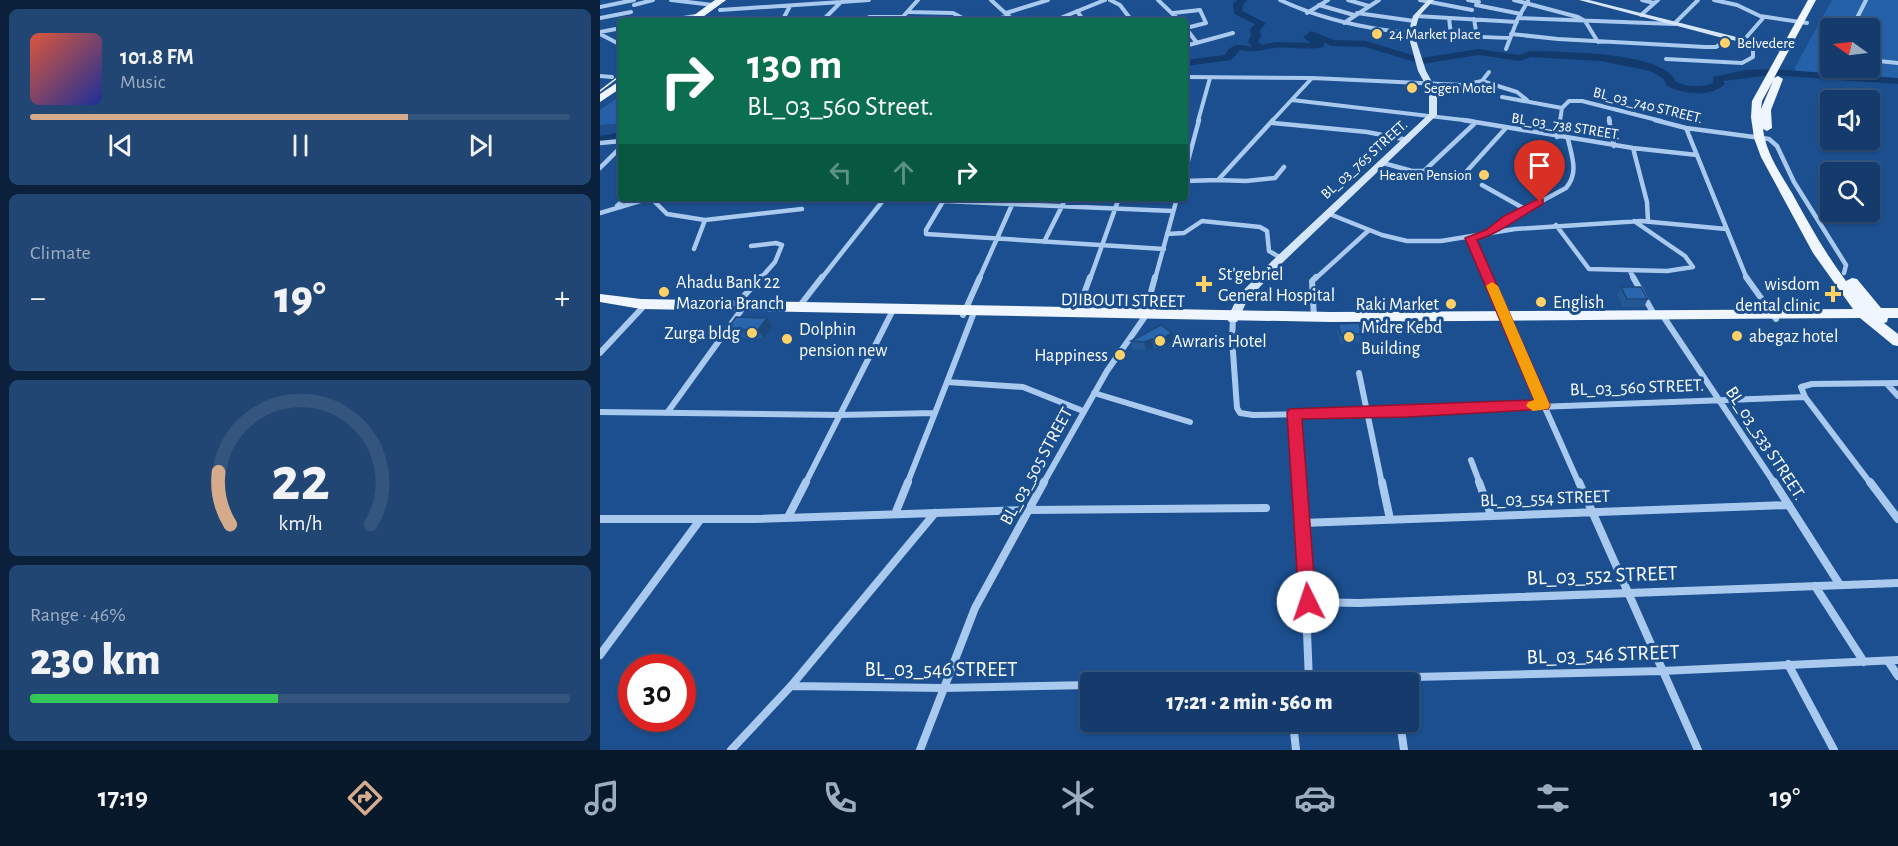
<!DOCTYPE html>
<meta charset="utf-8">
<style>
body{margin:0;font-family:"Alegreya Sans",sans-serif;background:#214673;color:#f1f3f6;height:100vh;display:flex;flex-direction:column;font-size:22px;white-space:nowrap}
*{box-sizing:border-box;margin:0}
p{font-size:20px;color:#9dadc1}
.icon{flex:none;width:33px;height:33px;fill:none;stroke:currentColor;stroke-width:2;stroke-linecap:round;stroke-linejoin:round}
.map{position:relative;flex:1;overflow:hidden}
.drawer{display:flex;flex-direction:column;gap:9px;padding:9px;background:#0b203b;width:600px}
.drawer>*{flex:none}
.hud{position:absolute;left:18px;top:18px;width:570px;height:183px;border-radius:6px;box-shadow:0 2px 4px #0004,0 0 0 2px #33557e;background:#0b6e4f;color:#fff;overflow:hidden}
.needle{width:39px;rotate:284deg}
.controls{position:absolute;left:1220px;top:18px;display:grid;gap:12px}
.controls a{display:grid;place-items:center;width:60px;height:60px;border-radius:6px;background:#143b6b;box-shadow:0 2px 4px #0004,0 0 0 2px #33557e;font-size:30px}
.speed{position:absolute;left:18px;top:654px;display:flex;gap:12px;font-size:30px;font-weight:700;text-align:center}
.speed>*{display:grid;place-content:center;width:78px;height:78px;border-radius:50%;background:#143b6b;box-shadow:0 2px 4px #0004,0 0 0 2px #33557e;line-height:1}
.speed .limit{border:9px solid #d22;background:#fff;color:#111}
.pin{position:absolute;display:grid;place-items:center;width:51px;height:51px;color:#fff;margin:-62px -26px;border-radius:50% 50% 50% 0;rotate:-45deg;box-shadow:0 0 6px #0007}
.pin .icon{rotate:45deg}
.me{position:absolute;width:66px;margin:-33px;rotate:356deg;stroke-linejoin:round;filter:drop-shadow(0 0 4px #0008)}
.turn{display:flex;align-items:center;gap:21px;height:126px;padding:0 30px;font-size:27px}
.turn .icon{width:78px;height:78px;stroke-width:2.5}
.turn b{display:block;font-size:42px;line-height:51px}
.lanes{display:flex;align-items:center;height:57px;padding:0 30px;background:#0003;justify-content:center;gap:30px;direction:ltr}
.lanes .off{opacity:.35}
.big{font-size:45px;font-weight:800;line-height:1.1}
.drawer .card{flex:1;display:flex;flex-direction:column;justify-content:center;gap:9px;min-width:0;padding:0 21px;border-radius:9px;background:#214673}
.drawer .dial{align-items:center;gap:0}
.dial svg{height:156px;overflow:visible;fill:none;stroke:#33557e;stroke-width:7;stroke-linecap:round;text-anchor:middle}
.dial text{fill:#f1f3f6;stroke:none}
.song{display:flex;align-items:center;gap:18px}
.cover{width:72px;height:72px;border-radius:9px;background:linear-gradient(135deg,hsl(10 70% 55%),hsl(230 70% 35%))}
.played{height:6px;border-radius:3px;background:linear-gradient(90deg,#d6ab8b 70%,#33557e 70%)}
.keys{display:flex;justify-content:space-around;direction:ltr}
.heat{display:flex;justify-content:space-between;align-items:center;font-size:33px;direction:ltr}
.charge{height:9px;border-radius:4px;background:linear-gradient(90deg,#34c759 46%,#33557e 0)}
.trip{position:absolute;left:480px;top:672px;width:339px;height:60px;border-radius:6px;background:#143b6b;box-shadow:0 2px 4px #0004,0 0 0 2px #33557e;font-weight:800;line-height:60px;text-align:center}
.menu{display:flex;height:96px;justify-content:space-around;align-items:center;background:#08182b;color:#9dadc1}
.menu .icon{width:42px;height:42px}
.menu .selected{color:#d6ab8b}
.menu b{font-size:27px;color:#f1f3f6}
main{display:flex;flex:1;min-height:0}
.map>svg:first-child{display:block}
.green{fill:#2461a8;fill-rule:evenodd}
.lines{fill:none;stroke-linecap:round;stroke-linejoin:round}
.river{fill:#123a6d;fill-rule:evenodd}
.street-far3{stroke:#a9c9ee;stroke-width:4}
.street-far2{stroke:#a9c9ee;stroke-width:4.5}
.street-far1{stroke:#a9c9ee;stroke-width:6}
.street{stroke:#a9c9ee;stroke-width:8}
.secondary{fill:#d6e6fa;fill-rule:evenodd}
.primary{fill:#f0f6ff;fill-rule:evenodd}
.tram{stroke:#fff;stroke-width:1.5}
.wall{fill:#245895}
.shaded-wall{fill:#1d4779}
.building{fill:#2a66ad;stroke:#1d4779;stroke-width:1.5}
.route{fill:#e11d48;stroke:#92132f;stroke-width:1.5}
.slow{fill:#f59e0b}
.poi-dot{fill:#ffd166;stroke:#1b4f8f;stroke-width:2}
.labels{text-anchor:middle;stroke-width:6;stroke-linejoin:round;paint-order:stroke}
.far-poi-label{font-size:15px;fill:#fff;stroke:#1b4f8f;text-anchor:start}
.far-street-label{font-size:15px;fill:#fff;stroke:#1b4f8f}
.poi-label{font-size:18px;fill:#fff;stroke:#1b4f8f;text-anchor:start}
.street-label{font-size:18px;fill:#fff;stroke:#1b4f8f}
.near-street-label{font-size:21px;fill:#fff;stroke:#1b4f8f}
</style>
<main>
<section class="drawer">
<div class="card">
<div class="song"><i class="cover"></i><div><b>101.8 FM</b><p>Music</p></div></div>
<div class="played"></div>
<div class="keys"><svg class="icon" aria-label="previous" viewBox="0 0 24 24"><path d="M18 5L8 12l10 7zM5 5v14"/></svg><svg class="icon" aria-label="pause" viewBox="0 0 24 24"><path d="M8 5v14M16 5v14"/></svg><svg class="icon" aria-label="next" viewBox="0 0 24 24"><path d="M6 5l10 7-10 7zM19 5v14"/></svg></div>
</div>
<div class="card"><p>Climate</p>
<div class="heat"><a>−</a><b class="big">19°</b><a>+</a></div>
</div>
<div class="card dial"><svg viewBox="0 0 100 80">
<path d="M14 69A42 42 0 1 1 86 69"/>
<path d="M14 69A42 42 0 0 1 8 42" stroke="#d6ab8b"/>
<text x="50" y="56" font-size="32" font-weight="700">22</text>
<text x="50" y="72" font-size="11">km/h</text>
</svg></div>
<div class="card"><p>Range · 46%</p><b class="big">230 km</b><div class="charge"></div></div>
</section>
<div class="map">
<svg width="1298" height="750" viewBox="0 0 1298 750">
<rect width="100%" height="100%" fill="#1b4f8f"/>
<path class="green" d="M1232,0H1298V83L1227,77L1196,71L1194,69ZM1230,28H1269V68H1230Z
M17,98L21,99V123L0,125V110Z"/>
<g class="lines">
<path class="river" d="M637,0H647L643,5L642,11L666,23L660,30L661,36L658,42L662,45L675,42L711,43L703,37L711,31L734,40L766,41L822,58L878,49L919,55L930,51C960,52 1064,51 1076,82C1088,87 1101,88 1113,83V77L1146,70L1172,69L1298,78V84L1172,75L1123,81L1125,84C1110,98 1084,94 1067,86L1063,78L1050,71L1001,61L931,57L920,61L878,55L822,64L765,47L732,46L724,43V47C707,51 691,46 674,48C661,50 654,53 640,50L631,60L585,66V60L625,55C631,43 639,44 652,47L648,42L651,36L650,29L655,24L634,14L633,4Z
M21,132V140L0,144V136Z"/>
<path class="street-far3" d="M71,0L113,5
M391,0L414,21
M510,0L520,5L532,21
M558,0L580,21
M680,0C755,35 829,35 910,38
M748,0L769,6
M820,0L872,10
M868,0L879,2
M914,0L978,17L985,21L998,42
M1042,0L1054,3
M1114,0L1137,5L1160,16L1207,23
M34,5L53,0
M719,5L754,15
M876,5L921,14
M0,7L34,0
M120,10L241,2
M477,11L484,21
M308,12L353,13L368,21
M406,13L448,0
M573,13L600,10L606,23L586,28
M707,13L728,0
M757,13L814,21
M1041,15L1058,0
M816,16L917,22
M269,17H303
M0,18L31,12
M849,18L851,35
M918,18L1074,24L1098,0
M874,19L877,37
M64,21L96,16
M182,21L190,6
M222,21L241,2L269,0
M299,21L318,0
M315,21L319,20
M389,21L409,16
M453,21L505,0
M744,23L779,0
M585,27L597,43
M1252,28L1266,0
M0,32L21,28
M0,34L21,45
M911,34L958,39L1105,47H1116L1128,39
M1144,40L1164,17
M585,46L633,33
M906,49L918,18L928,1
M1066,59L1142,63L1153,57V46
M1269,60L1298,63
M0,76L12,77
M585,77L712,78L863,85L882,81L889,72
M882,81L917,92L927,100
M902,97L962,108
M692,100L872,121
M1009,118L1010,121
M598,121L610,78
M672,121L712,78
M960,121L962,108L969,101H982L1061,121"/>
<path class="street-far2" d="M863,120L1033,148L1097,155
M1009,120L1014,146
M1055,120L1086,128L1169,139L1177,146L1194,182L1246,265L1244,273
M673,123L767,132L808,140
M1086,128L1147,279
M957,137L960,120
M0,143L21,141
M1033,148L1047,202L1048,221
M783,163L812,171H824L874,124
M0,168L21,147
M585,172L599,120
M866,172L905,129
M618,180L646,181L675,178L684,167
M585,181L618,180L673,120
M882,185L925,209
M51,198L67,214L105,220L202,209
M345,198L326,230V234L564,249
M343,201L572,211
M17,206L26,198
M0,213L50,198
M727,213L782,235L807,241H841L915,229L1041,221L1126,229
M956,225L989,269L1067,271L1093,267L1085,256L1034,221
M891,232L908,219L966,188C979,173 972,157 968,139
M567,234L584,233L602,221L660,227L667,231L669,251L681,258
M870,238L888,279
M444,242L466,198
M151,246L176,243L182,245L175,262L160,279
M94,249L105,220
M1030,271L1034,279
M221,279L285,198
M379,279L415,198
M490,279L519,198
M555,279L577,198
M715,279L769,230"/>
<path class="street-far1" d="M887,277L979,484
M1033,277L1055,316
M1146,277L1176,319
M134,307L161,277
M198,308L222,277
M477,313L490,277
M363,315L380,277
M714,318L712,281L716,277
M633,319L632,338L637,408L640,413L653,415L808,412L1205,397
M1065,319L1175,484
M0,353L43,307
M759,373L782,484
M347,382L423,387L483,411
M1287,384L1298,396
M494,393L590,422
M0,412L240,415L335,413L373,315
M67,413L142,309
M694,413L701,484
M871,460L880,484
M205,484L292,312
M307,484L335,413
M443,484L507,371L544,318L555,277
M1271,484L1205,397L1201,387L1212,384L1298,383"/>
<path class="street" d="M701,482L709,681
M782,482L790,519
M879,482L891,515
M979,482L1098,750
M1174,482L1240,585
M1270,482L1298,519
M295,514L308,482
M188,517L206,482
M0,519H153L428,510L666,508
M702,523L1189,505
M1215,586L1264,662
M708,602L759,603L1298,583
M0,655L100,520
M1288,661L1298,676
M1188,664L1234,750
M608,682L1062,671L1298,660
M191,686L343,688L490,685
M693,722L696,750
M800,722L804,750
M131,750L191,686L335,513
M320,750L375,608L444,482"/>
<path class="secondary" d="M828,0H834L819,16L814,34L826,71L837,91V115L680,265L647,301L637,322H629L627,319L638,296L672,261L829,114V91L818,71L808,34L813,16Z
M979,0H989L1188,50L1185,52L1119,37Z"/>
<path class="primary" d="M115,0H124L95,21H86Z
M1208,0H1216L1174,78L1178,76L1183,79L1171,110L1172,128L1167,131L1163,129C1166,153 1180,173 1192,193C1209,224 1225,253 1246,281L1252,278L1257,279L1281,308H1298V318H1288L1287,322L1284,323L1298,334V346L1293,345L1260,318L731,322L41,309L0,302V294L41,299L731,312L1253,309L1213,253L1161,157L1154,138L1151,117L1152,101ZM1173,81L1161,109L1162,101Z
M21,80V88L0,102V94Z"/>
<path class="tram" d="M96,21L125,0
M0,91L21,75"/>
</g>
<path class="wall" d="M1021,287L1048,299L1044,307H1023L1017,295Z
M167,318L172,326L164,338H133L127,329Z
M738,324L762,334L761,342L740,344L737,332Z
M572,333L573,341L557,350L553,347L546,350L533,349L531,341Z"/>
<path class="shaded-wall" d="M167,318L172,326L164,338L158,330Z
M572,333L573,341L557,350L556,342Z
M552,339L553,347L546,350L544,342Z"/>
<path class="building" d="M1021,287H1041L1048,299H1027Z
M136,317L167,318L158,330L127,329Z
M759,323L762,334L741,335L738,324Z
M561,325L572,333L556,342L552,339L544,342L531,341Z"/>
<path class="route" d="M940,198L943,199V204C921,216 900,233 877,240L950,405L948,409L808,417L702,419L716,602L714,608L708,611L701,608L699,602L687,413L689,409L934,400L865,238L886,230L904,216Z"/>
<path class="slow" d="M892,282L898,286L950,405L948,409L933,411L926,406L928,402L934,400L886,286Z"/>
<g class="poi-dot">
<circle cx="777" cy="34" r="6"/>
<circle cx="1125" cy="43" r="6"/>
<circle cx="812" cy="88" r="6"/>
<circle cx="884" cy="175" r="6"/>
<path d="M601 275h6v6h6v6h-6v6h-6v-6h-6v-6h6z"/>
<circle cx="64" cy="292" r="6"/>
<path d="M1230 285h6v6h6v6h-6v6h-6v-6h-6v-6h6z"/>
<circle cx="941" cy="302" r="6"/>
<circle cx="851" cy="304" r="6"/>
<circle cx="152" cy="333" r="6"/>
<circle cx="1137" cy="336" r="6"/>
<circle cx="749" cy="337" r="6"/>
<circle cx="187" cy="339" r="6"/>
<circle cx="560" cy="341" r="6"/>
<circle cx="520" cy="355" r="6"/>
</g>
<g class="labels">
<g class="far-poi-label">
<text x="789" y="39">24 Market place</text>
<text x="1137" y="48">Belvedere</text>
<text x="824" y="93">Segen Motel</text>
<text x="872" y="180" text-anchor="end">Heaven Pension</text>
</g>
<g class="far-street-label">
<text transform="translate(1048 105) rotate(14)" y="5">BL_03_740 STREET.</text>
<text transform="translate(966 126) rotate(9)" y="5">BL_03_738 STREET.</text>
<text transform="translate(764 159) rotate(-42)" y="5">BL_03_765 STREET.</text>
</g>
<g class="poi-label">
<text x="618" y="280">St'gebriel<tspan x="618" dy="21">General Hospital</tspan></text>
<text x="76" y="288">Ahadu Bank 22<tspan x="76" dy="21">Mazoria Branch</tspan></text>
<text x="1220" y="290" text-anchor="end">wisdom<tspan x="1220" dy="21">dental clinic</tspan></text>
<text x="953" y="308">English</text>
<text x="839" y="310" text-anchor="end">Raki Market</text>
<text x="761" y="333">Midre Kebd<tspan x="761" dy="21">Building</tspan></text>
<text x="199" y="335">Dolphin<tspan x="199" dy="21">pension new</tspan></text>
<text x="140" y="339" text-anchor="end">Zurga bldg</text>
<text x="1149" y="342">abegaz hotel</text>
<text x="572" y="347">Awraris Hotel</text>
<text x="508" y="361" text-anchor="end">Happiness</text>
</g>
<g class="street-label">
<text transform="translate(523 300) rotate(1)" y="6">DJIBOUTI STREET</text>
<text transform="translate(1037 387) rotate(-2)" y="6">BL_03_560 STREET.</text>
<text transform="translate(1166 443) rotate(57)" y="6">BL_03_533 STREET.</text>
<text transform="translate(436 466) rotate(-61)" y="6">BL_03_505 STREET</text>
<text transform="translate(945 498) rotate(-2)" y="6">BL_03_554 STREET</text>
</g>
<g class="near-street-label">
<text transform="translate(1002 575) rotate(-2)" y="7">BL_03_552 STREET</text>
<text transform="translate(1003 654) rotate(-2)" y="7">BL_03_546 STREET</text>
<text x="341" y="676">BL_03_546 STREET</text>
</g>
</g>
</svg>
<div class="controls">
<a><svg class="needle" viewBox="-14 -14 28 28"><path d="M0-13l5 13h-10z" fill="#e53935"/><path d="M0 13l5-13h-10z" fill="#9dadc1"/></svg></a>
<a><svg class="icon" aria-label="sound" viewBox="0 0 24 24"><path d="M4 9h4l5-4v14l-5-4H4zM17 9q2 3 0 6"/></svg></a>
<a><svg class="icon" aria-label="search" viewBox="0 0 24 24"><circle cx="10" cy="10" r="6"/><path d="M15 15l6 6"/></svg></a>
</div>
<div class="speed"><div class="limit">30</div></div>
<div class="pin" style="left:940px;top:202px;background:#d93025"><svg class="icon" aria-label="arrive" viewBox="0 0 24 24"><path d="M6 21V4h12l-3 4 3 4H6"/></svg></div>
<svg class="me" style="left:708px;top:602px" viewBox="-20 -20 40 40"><circle r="19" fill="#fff"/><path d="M0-13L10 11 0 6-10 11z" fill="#e11d48"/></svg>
<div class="trip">17:21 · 2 min · 560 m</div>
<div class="hud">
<div class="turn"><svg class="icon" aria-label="right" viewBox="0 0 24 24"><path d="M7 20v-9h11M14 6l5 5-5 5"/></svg><div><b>130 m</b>BL_03_560 Street.</div></div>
<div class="lanes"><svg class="icon off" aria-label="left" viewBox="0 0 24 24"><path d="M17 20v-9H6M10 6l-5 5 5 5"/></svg><svg class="icon off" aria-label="ahead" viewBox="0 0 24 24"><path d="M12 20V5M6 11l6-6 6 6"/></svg><svg class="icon" aria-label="right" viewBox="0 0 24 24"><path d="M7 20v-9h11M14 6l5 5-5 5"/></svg></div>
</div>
</div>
</main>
<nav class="menu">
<b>17:19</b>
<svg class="icon selected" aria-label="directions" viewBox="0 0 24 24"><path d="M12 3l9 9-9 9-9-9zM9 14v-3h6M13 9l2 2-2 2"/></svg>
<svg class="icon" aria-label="music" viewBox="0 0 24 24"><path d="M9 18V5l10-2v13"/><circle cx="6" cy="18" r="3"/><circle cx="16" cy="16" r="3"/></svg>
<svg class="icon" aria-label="phone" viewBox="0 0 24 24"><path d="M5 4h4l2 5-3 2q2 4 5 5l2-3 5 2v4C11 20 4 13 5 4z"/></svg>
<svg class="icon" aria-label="climate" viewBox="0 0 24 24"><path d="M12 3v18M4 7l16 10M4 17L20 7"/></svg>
<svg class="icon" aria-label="car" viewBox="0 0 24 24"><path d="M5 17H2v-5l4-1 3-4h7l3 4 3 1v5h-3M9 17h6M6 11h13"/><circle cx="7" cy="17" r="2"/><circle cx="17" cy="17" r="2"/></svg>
<svg class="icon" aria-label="filters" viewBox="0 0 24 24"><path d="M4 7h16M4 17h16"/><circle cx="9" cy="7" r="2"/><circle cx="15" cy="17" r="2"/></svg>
<b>19°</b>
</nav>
